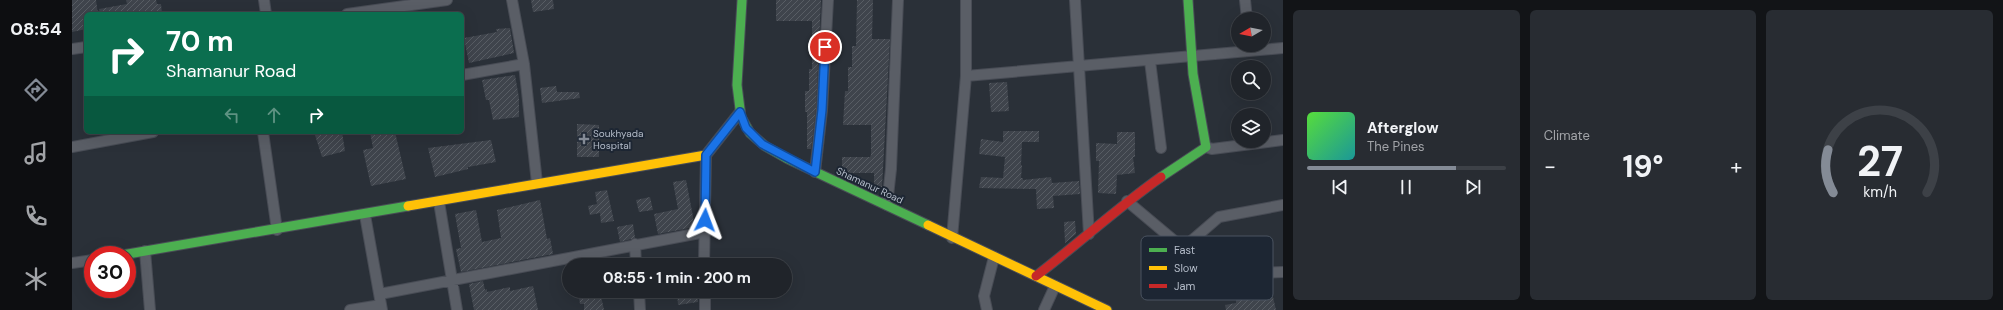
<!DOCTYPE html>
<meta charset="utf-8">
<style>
body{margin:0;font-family:"DM Sans",sans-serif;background:#282c32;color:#f1f3f6;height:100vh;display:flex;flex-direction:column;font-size:15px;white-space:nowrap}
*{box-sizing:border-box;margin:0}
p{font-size:13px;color:#a2a4a8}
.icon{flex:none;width:22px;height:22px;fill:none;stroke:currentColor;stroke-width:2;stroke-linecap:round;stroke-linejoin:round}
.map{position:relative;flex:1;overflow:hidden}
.sheet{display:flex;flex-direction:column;gap:10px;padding:10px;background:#121417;width:720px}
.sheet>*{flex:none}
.guide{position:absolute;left:12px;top:12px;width:380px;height:122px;border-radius:6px;box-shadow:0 4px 16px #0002,0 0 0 1px #3d4147;background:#0b6e4f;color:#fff;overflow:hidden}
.needle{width:26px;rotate:260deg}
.fabs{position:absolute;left:1159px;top:12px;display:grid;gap:8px}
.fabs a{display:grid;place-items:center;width:40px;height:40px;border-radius:50%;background:#20242a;box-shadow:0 4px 16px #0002,0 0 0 1px #3d4147;font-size:20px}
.speed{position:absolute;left:12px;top:246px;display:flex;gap:8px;font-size:20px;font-weight:700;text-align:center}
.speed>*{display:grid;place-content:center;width:52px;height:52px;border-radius:50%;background:#20242a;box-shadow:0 4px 16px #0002,0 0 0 1px #3d4147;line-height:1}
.speed .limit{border:6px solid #d22;background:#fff;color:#111}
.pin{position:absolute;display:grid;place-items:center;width:34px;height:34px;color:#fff;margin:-17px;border:2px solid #fff;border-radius:50%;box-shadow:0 1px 4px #0007}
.me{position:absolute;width:44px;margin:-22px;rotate:3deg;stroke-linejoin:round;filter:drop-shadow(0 0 3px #0008)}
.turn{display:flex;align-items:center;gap:14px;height:84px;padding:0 16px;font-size:18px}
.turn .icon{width:52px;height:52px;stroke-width:2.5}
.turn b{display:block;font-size:28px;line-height:34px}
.lanes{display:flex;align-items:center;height:38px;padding:0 16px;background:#0003;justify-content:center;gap:20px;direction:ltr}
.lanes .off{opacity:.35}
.big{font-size:30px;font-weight:700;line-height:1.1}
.sheet .tile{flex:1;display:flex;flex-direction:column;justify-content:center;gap:6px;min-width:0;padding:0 14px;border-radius:6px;background:#282c32}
.sheet .dial{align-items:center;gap:0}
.dial svg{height:104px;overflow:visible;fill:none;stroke:#3d4147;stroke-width:7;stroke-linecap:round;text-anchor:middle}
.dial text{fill:#f1f3f6;stroke:none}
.song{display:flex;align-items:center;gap:12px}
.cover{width:48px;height:48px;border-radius:6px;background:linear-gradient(135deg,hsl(110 70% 55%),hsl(180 70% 35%))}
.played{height:4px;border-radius:2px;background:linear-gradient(90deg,#848b96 75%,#3d4147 75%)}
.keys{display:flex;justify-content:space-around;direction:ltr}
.heat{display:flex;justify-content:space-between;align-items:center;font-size:22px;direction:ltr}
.sheet .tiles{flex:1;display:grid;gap:10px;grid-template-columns:repeat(3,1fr)}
.trip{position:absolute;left:490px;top:258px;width:230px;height:40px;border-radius:20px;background:#20242a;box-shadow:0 4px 16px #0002,0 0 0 1px #3d4147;font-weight:700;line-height:40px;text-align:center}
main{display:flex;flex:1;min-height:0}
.tab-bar{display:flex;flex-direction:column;width:72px;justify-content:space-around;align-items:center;background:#0d0e11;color:#a2a4a8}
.tab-bar .icon{width:28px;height:28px}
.tab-bar .selected{color:#848b96}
.tab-bar b{font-size:18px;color:#f1f3f6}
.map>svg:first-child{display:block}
.building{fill:url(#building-hatch)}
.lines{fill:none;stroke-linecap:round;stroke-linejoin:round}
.street-casing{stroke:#484c55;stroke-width:12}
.fast-casing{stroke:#484c55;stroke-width:11}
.slow-casing{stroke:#484c55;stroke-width:11}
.jam-casing{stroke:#484c55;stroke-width:11}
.street{stroke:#5a5e66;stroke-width:10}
.fast{stroke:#4caf50;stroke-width:9}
.slow{stroke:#ffc107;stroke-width:9}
.jam{stroke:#c62828;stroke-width:9}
.route-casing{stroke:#114b97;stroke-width:10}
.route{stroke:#1a73e8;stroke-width:7}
.poi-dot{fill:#848b96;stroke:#1d2633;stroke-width:1.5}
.labels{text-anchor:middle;stroke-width:4;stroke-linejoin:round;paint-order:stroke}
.poi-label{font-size:10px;fill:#b4bcc9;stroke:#1d2633;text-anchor:start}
.street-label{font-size:10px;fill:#b4bcc9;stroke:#1d2633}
.key{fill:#1d2633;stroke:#4a5360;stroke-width:1}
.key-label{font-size:11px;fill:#b4bcc9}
</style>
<main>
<nav class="tab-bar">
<b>08:54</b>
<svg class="icon selected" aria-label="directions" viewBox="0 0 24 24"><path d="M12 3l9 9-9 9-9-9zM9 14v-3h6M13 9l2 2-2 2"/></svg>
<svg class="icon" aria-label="music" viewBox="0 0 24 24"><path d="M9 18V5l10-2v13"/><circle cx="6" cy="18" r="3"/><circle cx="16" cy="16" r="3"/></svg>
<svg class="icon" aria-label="phone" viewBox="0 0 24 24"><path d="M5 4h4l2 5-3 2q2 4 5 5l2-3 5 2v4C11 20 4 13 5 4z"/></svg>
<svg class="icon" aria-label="climate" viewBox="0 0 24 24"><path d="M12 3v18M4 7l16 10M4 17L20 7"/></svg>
</nav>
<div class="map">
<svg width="1211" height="310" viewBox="0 0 1211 310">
<defs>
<pattern id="building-hatch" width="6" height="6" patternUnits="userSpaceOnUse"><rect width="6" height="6" fill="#3f444c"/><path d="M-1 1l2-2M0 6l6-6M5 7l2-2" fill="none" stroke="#585d64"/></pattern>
</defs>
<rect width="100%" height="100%" fill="#2a3038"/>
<path class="building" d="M0,0H24L26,14H14V29L0,32Z
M54,0H84L85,4H89L90,14H28L27,9L55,4Z
M459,0H481L482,9L461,12Z
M704,0H749L744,109L739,149H735V112H733V91H737V69H740V21H704Z
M785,0H801L800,39H818L810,187H802V173H770V157H798L799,155V125H771L773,91H776V67H780V46H784Z
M438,28L442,53L397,63L392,38L425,32L424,29Z
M443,75L447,98V117L421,120L417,100H414L410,80Z
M935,82L937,111L919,112L917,83Z
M484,86L485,92H507L508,98L470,103L468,88Z
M505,124L527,125V157H505Z
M931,131H967V142H950L949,165H950L949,178H951V180L979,177L980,183L1007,181L1008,194L981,196L982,208L965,209L964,189L907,188L909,177L931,178L933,157L907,154L909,139L931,142Z
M242,132H270L273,151L250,157Z
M298,132H323L334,179L299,186L291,150L301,148Z
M1045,132H1063V157H1061L1063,173L1045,175L1044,194L1026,193L1027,161H1024V143L1045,144Z
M419,140L424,162L396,167V169L363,177L356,148Z
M614,180L623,227L586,234L582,214L606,209L601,182Z
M535,190L542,221L529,223L528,213L518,215L516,206L525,204L523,192Z
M578,197L581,210L567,212L564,200Z
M468,200L475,239L478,238L481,254L389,272L384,249L389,248L383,214L404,210L410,242L429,238L425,210Z
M1003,221L1004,234L993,243L992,222Z
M561,224L563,238L548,242L545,227Z
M411,281L413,290L415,289V292L438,287V291L461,286L466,310H402L397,284Z
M506,291H528L532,310H512V304H508Z
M605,291H626V302L606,305Z
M1177,295L1178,301L1201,297L1204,310H1154L1153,305L1164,303V297Z"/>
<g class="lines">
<defs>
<path id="street" d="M192,0L194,14
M440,0L452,64L465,183
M1003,0L1017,234
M1173,0L1175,19
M275,14L375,0
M0,49L14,47
M1078,61L1089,148
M390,75L452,64
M894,76L1211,48
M191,132L205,230
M0,147L81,132
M1134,147L1140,149L1211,140
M743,172L750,110L756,0
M1055,201L1143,275L1211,272
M367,202L385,310
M815,205L819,169L826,0
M293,215L310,310
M880,238L894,76V0
M563,244L564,265
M1111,248L1147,217L1211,205
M73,251L78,310
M0,263L21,260
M632,265L634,155L668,112
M567,291L568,310
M633,291V310
M308,294L633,232
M278,310L309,305
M915,310L912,296L922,257
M972,310L983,286"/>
<path id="fast" d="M670,0L665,85L669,117L678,133L693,146L716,159L856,225
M1089,177L1134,147L1121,74L1116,0
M50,255L336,206"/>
<path id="slow" d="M336,206L634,155
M856,225L1035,310"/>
<path id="jam" d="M964,276C1006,244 1045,208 1089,177"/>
</defs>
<use href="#street" class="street-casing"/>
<use href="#fast" class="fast-casing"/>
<use href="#slow" class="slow-casing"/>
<use href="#jam" class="jam-casing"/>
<use href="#street" class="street"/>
<use href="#fast" class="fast"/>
<use href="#slow" class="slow"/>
<use href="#jam" class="jam"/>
</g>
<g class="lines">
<defs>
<path id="route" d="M633,220L634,155L668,112L674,128L690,144L743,172L750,110L753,47"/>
</defs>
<use href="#route" class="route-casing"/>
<use href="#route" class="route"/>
</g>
<path class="poi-dot" d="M510 133h4v4h4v4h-4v4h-4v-4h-4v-4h4z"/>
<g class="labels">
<g class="poi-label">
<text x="521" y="137">Soukhyada<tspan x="521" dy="12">Hospital</tspan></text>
</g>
<g class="street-label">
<text transform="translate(798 185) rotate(25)" y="4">Shamanur Road</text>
</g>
</g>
<rect x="1069" y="236" width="132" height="64" rx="6" class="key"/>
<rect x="1077" y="248" width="18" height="4" fill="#4caf50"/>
<rect x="1077" y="266" width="18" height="4" fill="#ffc107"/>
<rect x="1077" y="284" width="18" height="4" fill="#c62828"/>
<g class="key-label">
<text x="1102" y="254">Fast</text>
<text x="1102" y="272">Slow</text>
<text x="1102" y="290">Jam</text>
</g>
</svg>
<div class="fabs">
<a><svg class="needle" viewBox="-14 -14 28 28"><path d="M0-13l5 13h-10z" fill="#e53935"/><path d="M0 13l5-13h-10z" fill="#a2a4a8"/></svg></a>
<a><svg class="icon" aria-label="search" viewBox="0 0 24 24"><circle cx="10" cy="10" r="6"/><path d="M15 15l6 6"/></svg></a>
<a><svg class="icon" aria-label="layers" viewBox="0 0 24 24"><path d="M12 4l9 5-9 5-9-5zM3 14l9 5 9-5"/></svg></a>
</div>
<div class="speed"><div class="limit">30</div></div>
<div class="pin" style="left:753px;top:47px;background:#d93025"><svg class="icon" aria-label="arrive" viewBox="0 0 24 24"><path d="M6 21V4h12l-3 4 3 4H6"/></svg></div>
<svg class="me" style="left:633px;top:220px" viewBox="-20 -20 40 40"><path d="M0-17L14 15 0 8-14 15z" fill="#1a73e8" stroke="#fff" stroke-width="4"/></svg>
<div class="trip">08:55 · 1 min · 200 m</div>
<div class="guide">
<div class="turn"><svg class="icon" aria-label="right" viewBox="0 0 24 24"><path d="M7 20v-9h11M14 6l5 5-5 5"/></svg><div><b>70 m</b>Shamanur Road</div></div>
<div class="lanes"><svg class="icon off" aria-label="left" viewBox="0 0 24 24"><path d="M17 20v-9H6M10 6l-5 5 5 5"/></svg><svg class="icon off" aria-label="ahead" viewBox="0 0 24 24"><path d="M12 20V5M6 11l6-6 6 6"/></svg><svg class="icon" aria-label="right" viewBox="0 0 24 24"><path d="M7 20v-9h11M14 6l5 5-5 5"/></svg></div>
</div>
</div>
<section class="sheet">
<div class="tiles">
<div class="tile">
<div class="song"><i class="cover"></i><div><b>Afterglow</b><p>The Pines</p></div></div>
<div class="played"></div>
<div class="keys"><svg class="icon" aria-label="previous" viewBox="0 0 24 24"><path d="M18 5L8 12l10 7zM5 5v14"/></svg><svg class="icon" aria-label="pause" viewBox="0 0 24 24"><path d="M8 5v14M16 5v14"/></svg><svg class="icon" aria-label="next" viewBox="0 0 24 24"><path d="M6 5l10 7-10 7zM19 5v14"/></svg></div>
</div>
<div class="tile"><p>Climate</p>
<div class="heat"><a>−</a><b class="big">19°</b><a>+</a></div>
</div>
<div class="tile dial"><svg viewBox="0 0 100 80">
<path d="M14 69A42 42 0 1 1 86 69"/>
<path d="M14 69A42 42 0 0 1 10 36" stroke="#848b96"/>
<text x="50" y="56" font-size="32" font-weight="700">27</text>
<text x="50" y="72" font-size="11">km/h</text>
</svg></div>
</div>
</section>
</main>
